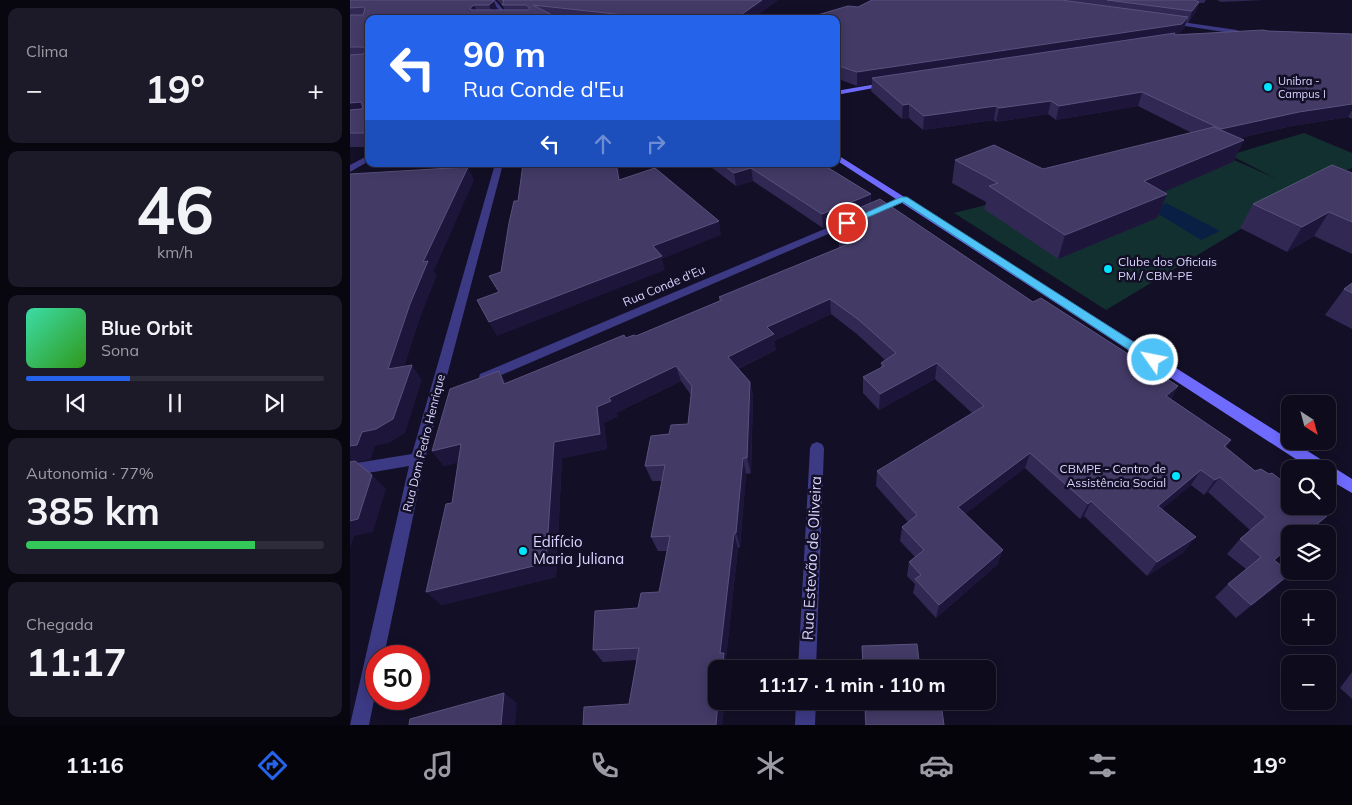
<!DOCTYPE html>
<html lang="pt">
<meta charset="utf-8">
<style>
body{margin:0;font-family:Mulish,sans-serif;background:#1c1929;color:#f1f3f6;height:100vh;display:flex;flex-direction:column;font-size:19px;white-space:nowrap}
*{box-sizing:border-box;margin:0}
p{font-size:16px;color:#9b9ba3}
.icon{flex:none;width:28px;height:28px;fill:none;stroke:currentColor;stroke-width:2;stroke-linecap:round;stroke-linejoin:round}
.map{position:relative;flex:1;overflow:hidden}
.details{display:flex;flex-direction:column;gap:8px;padding:8px;background:#08060f;width:350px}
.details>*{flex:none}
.hud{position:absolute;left:15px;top:15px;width:475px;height:152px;border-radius:10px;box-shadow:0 2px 12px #0003,0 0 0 1px #2e2b3b;background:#2563eb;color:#fff;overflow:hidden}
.needle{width:32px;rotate:144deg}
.controls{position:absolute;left:931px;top:395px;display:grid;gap:10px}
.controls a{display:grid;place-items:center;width:55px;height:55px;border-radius:10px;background:#0e0b1c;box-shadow:0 2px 12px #0003,0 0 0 1px #2e2b3b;font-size:25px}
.speed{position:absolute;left:15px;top:645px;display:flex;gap:10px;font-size:25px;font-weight:700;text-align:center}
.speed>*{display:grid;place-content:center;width:65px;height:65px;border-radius:50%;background:#0e0b1c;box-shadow:0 2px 12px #0003,0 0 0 1px #2e2b3b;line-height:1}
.speed .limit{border:8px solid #d22;background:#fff;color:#111}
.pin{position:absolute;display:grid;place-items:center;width:42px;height:42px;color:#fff;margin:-21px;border:2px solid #fff;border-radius:50%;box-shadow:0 1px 5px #0007}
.me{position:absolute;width:55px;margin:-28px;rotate:303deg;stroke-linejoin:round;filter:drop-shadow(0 0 4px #0008)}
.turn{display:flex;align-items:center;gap:18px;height:105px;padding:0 15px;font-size:22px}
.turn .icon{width:65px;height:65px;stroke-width:2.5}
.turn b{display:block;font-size:35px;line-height:42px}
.lanes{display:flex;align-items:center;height:48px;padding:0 15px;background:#0003;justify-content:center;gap:25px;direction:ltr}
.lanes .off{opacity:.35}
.big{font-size:38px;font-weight:700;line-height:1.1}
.details .widget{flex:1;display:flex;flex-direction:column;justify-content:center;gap:8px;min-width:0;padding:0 18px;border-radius:10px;background:#1c1929}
.details .dial{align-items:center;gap:0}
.dial b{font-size:65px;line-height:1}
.song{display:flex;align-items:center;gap:15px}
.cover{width:60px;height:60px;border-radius:8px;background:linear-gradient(135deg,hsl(160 70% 55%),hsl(110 70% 35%))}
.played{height:5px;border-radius:2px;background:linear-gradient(90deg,#2563eb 35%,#2e2b3b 35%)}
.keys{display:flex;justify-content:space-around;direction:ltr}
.heat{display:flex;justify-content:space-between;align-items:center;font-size:28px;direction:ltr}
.charge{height:8px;border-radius:4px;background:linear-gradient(90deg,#34c759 77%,#2e2b3b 0)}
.trip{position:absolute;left:358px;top:660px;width:288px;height:50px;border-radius:10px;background:#0e0b1c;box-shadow:0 2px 12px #0003,0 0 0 1px #2e2b3b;font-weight:700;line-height:50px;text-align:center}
.tabs{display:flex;height:80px;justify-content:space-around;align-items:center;background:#06040b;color:#9b9ba3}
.tabs .icon{width:35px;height:35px}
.tabs .current{color:#2563eb}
.tabs b{font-size:22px;color:#f1f3f6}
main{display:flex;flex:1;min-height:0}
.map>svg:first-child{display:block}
.green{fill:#12302f}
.water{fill:#0a1f44}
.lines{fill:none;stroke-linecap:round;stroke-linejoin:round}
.minor{fill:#3d3a85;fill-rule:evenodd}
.tertiary{fill:#3d3a85;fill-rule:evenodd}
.secondary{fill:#6f6bff;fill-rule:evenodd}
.wall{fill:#312854}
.shaded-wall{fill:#1d163a}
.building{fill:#433a66;stroke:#5a527e}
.route{fill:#4fc3f7;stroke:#337fa1}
.poi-dot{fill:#00e5ff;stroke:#130f26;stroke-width:2}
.labels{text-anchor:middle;stroke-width:5;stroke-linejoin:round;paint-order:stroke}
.far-poi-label{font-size:11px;fill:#d9d4ff;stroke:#130f26;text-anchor:start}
.poi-label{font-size:12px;fill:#d9d4ff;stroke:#130f26;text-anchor:start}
.street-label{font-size:12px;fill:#d9d4ff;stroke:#130f26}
.near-poi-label{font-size:15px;fill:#d9d4ff;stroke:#130f26;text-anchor:start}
.near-street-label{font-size:15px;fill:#d9d4ff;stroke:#130f26}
</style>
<main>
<section class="details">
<div class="widget"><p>Clima</p>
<div class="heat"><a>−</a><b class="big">19°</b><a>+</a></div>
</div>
<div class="widget dial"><b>46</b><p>km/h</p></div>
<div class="widget">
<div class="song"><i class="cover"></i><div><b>Blue Orbit</b><p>Sona</p></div></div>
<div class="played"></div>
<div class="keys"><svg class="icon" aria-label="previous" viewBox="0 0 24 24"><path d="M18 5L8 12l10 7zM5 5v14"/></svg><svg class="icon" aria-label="pause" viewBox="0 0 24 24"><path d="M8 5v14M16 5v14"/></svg><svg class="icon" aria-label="next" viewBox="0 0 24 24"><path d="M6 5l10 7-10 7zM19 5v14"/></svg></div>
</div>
<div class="widget"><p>Autonomia · 77%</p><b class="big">385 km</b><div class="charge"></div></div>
<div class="widget"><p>Chegada</p><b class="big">11:17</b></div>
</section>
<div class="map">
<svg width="1002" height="725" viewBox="0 0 1002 725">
<rect width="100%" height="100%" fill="#130f26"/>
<path class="green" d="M954,133L1002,153V168L947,187L954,191L756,310L604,213L859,149L927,179L880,155Z"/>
<path class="water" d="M816,203L870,231L851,240L802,210Z"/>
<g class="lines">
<path class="minor" d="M19,155V161L0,172V165Z
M145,164H153L75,459L34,656H26V691L19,725H0L59,466L0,476V464L62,454Z
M554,196L557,197V201L527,213L524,214L519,211Z
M496,220L501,223L499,225L140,380H130L129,377L130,374Z
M467,442L472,444L474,448L466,669H448L460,448L462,444Z
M446,701H466L465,725H445Z"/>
<path class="tertiary" d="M140,0H145L156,13L145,19H140L151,12Z
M818,20L887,30L890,32L887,34L816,23Z"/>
<path class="secondary" d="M538,82L540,83V85L486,95V91Z
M486,154L1002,479V493L978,479V469H961L486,160Z"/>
</g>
<path class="wall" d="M0,0L144,1L148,10H154L153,6L147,0H428L402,19H216L209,18L19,19V147H0Z
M522,0H856L854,3H849L845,13L838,23H836L834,28L829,34L918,31L1002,34V119L998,117L942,126L890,138L894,140L883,162L813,192L817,194L807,218L708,259L634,209L636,202L602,183L605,160L693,169L842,133L788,106L706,120L698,114L646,122L644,120L573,130L559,118L552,119L521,91L522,83L507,86L486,78V19Z
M867,0H914L871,2Z
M357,164H472L521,194V203L683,302L828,386L821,399L881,440L876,447L905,471L977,516L957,534H940L925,560L926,587L886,618L865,597L878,584L896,569L877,554L890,539L900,530L858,492L854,495L841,485L812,509L834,552L797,576L734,516L730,519L675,468L615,514L648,564L586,618L563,593L565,584L557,576L559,562L565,557L550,541L552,527L558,522L526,486L527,471L622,413L585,379L529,410L513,393V377L531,368V363L535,360L508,335L481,314L424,341L426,350L388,369L400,382L403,397L401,473L396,474L390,547L388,548L376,658L378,665V669H366L375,701L372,725H233L279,704L287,660L253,662L243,650L288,608L309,592L317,551H308L301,537L312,481H302L295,466L319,434L338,424L341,395L331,381L266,413L268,416L254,423L257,449L212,458L206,577L91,605L102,503L108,462L94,466L82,451L149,371L156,383L276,338L286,336L369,301V297L489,248V239L482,234V224L473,228L403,181L386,186Z
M1002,173V254L964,236L937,252L890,228L903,204Z
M1002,283V329L975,315L994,289Z
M512,646L570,669H512Z
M1002,672V699L990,688Z
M514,701H573V705L594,725H515Z"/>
<path class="shaded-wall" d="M412,0H428L402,19H385Z
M144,1L148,12L143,15L139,5Z
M849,2L845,13L838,23L842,11Z
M124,5L128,15L120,8Z
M838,17L834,28L828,36L522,78V83L507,86V72Z
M792,92L788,106L706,120L709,106Z
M701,101L698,114L646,122L649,108Z
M11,102L19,115L0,117V103Z
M559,104V118L552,119L553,105Z
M1002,104V110L998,117L942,126L864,144L871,129L949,112Z
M646,106L644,120L573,130L574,116Z
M894,140L883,162L786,204L794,181Z
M266,164H268L273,194L269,180Z
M118,167L124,180L84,271L87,275L70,318L49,383L38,369L73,262Z
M401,168L403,181L386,186L384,173Z
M521,194L520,208L481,220L482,224L473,228L472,214Z
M817,194L807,218L708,259L715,235Z
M979,212L964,236L937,252L952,227Z
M369,221L371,235L312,259L315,270L147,336L139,322L303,246Z
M480,299L481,314L424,341L426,350L381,372L378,357L417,327Z
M587,363L585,379L529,410L530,394Z
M62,365L72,380L55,433L39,443L25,446L21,459L0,464V446Z
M326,366L331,381L266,413L268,416L254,423L257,449L212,458L206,577L91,605L76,592L204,442L259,398Z
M149,371L158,386L154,384Z
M400,382L403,397L401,473L397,458Z
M828,386L819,402L816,396Z
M111,444L123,459L94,466L82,451Z
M680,453L675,468L605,522L608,507Z
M393,458L396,474L390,547L386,533Z
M851,470L841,485L798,521L808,506Z
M22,475L36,489L23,532L4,536L0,548V521Z
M870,477L858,492L854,495L865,480Z
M741,501L734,516L730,519L738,504Z
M977,516L957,534H955Z
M384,533L388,548L376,658L378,665V669H372L370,653Z
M846,537L834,552L797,576L807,562Z
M940,546V548L909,573L924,560Z
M653,550L648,564L586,618L589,605Z
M941,573L926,587L886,618L901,605Z
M154,693L167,703L165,725H151Z
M368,701H375L372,725H366Z"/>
<path class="building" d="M0,0H143L144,1L139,5H124L120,8L122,10H178L180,8L176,5H152L154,1L152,0H412L385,19H311L183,5L210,19H19V131L16,133H0V110L11,109L13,108L11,102L0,103V55L14,54L15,49L13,47H0V15H13L15,9L13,7L0,8Z
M522,0H711L838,17L832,24L507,72L486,65V19H454L498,6L508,7Z
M757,0H844L849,2L842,11Z
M913,30L918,31L1002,34V104L949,112L871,129L792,92L709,106L701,101L649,108L646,106L574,116L559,104L553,105L522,78L825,33L824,35Z
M864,127L894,140L794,181L817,194L715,235L639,186L648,183L605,160L644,145L693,169Z
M173,164H266L269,180L305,168L369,221L303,246L312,256L139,322L127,300L149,292L139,276L151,272L159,223L164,201H168Z
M372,164H472L521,194L472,214L401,168L384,173Z
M982,165L1002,173V222L979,212L952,227L903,204Z
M118,167L73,262L78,261L60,304L38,369L62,365L43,419L26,429L12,432L7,445L0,446V174Z
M530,199L683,302L691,298L828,386L816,396L881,440L874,446L905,471L911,469L919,474L922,473L940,487V506H965L977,516L955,534H940V546L924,560L941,573L901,605L878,584L911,557L890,539L916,517L870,477L865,480L851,470L808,506L846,537L807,562L741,501L738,504L680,453L608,507L653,550L589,605L565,579L571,575L559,562L574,550L552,527L567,515L527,471L634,406L587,363L530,394L513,377L534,366L531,363L546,353L509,320L480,299L417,327L424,334L378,357L400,382L397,458H393L386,533H384L370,653H374L372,669H366V701H368L366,725H233L234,707L279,704L289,648L243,650L245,611L288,608L291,593L309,592L320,536L301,537L315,465L295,466L301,436L319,434L321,425L338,424L342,386L326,366L259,398L261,401L247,407L250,434L204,442L196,563L76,592L96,504L102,503L111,444L82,451L100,389L149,371L154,384L274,335L276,338L284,335L286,336L372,300L369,297L501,243L489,233L497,230L481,220Z
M1002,283V293L994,289Z
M5,461L22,475L8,519L0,521V462Z
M567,644L570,669H513L512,646Z
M154,693L151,725H59L60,719Z
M515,701H573V705L591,703L594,725H516Z"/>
<path class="route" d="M551,197H557L807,357L809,360L807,363H799L553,202L500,225L493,223Z"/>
<g class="poi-dot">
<circle cx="918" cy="87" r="5"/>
<circle cx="758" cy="269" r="5"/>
<circle cx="826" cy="476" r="5"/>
<circle cx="173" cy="551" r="5"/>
</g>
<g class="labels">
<g class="far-poi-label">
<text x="928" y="85">Unibra -<tspan x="928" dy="13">Campus I</tspan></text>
</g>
<g class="poi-label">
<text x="768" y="266">Clube dos Oficiais<tspan x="768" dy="14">PM / CBM-PE</tspan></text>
<text x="816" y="473" text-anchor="end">CBMPE - Centro de<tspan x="816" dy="14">Assistência Social</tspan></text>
</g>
<g class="street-label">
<text transform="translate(314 286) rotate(-23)" y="4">Rua Conde d'Eu</text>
<text transform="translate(74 443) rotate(-76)" y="4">Rua Dom Pedro Henrique</text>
</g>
<g class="near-poi-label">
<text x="183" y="547">Edifício<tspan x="183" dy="17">Maria Juliana</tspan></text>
</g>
<g class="near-street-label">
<text transform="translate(462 558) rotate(-87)" y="5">Rua Estevão de Oliveira</text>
</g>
</g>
</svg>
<div class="controls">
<a><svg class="needle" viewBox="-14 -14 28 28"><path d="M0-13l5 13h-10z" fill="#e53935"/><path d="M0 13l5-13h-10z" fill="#9b9ba3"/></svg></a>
<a><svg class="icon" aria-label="search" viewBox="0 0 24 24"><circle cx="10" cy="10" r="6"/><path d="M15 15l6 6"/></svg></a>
<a><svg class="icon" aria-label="layers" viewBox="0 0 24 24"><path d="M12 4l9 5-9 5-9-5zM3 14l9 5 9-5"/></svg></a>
<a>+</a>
<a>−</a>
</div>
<div class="speed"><div class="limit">50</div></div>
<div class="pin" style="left:497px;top:223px;background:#d93025"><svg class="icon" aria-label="arrive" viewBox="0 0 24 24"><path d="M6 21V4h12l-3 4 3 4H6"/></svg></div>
<svg class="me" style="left:803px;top:360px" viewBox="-20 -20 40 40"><circle r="17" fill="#4fc3f7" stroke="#fff" stroke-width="3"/><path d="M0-11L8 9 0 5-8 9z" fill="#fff"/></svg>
<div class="trip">11:17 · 1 min · 110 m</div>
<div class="hud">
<div class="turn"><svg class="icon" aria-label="left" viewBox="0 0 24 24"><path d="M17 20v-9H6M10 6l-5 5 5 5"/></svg><div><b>90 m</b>Rua Conde d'Eu</div></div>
<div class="lanes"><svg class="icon" aria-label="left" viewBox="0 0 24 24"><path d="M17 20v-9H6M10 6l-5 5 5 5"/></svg><svg class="icon off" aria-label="ahead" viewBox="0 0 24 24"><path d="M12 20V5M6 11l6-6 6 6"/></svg><svg class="icon off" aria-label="right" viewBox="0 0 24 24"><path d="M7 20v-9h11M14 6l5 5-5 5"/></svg></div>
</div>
</div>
</main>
<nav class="tabs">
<b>11:16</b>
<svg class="icon current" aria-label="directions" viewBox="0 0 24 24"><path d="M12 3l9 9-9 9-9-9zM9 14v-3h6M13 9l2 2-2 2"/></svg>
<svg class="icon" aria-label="music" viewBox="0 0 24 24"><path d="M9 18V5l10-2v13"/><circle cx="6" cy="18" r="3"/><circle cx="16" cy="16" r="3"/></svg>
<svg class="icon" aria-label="phone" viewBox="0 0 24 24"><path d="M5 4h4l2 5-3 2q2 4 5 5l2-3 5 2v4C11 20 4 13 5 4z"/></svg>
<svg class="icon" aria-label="climate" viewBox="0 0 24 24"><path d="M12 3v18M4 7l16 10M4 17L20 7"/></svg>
<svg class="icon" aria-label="car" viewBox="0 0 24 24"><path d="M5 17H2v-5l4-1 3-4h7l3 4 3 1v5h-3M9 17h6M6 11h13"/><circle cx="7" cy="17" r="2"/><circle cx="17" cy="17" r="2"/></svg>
<svg class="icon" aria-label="filters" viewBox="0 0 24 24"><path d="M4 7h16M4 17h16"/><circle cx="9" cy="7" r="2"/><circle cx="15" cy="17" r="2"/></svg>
<b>19°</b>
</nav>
